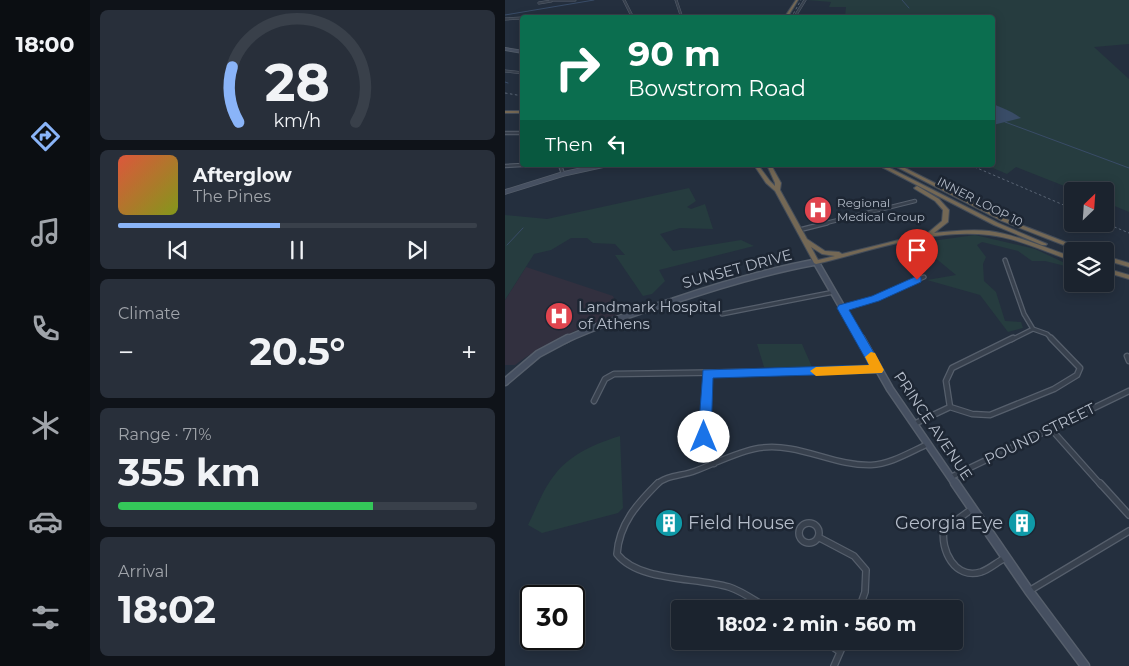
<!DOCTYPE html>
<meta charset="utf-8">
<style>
body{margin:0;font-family:Montserrat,sans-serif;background:#282f3a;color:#f1f3f6;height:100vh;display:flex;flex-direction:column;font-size:19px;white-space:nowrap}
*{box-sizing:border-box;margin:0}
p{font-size:16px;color:#a0a4aa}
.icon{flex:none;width:28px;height:28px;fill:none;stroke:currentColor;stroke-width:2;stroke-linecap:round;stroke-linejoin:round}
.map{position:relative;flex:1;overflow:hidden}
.side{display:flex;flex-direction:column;gap:10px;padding:10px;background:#0f1319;width:415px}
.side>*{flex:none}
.hud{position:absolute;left:15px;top:15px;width:475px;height:152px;border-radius:5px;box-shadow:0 2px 12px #0003,0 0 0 1px #39404a;background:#0b6e4f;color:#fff;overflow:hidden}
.needle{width:32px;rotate:25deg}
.fabs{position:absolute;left:559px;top:182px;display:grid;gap:10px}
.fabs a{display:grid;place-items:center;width:50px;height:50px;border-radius:5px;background:#1b232e;box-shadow:0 2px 12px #0003,0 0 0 1px #39404a;font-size:25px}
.speed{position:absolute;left:15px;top:585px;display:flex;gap:10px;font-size:25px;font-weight:700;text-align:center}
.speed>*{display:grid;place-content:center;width:65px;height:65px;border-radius:50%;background:#1b232e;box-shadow:0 2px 12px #0003,0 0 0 1px #39404a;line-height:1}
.speed .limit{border:2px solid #111;border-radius:8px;background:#fff;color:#111}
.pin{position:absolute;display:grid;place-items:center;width:42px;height:42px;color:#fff;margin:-51px -21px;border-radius:50% 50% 50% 0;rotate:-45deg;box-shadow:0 0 5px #0007}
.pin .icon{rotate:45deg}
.me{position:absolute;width:55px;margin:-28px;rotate:0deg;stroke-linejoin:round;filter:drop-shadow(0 0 4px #0008)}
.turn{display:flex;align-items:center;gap:18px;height:105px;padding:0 25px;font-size:22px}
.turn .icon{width:65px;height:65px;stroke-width:2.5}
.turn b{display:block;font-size:35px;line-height:42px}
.then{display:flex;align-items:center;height:48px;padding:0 25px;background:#0003;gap:10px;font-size:19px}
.big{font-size:38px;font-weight:700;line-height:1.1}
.side .widget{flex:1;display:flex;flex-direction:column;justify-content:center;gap:8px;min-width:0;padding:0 18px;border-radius:8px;background:#282f3a}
.side .dial{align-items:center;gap:0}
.dial svg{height:130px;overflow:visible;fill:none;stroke:#39404a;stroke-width:7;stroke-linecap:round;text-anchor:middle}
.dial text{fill:#f1f3f6;stroke:none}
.song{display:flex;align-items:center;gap:15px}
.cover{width:60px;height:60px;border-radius:8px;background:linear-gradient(135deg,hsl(10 70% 55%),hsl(70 70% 35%))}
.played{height:5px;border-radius:2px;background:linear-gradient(90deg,#8ab4f8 45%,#39404a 45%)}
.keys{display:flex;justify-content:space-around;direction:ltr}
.heat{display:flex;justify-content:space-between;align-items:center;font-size:28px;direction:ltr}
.charge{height:8px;border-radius:4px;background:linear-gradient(90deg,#34c759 71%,#39404a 0)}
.trip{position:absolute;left:166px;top:600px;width:292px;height:50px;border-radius:5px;background:#1b232e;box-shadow:0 2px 12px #0003,0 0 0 1px #39404a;font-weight:700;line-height:50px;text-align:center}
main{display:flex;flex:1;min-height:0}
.dock{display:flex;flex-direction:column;width:90px;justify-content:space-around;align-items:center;background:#0b0e12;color:#a0a4aa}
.dock .icon{width:35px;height:35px}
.dock .on{color:#8ab4f8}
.dock b{font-size:22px;color:#f1f3f6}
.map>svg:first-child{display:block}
.medical{fill:#32303f}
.green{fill:#263c3f}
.water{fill:#394c67}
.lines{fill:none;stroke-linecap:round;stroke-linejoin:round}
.stream{stroke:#394c67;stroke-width:1}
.street-far4-casing{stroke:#565f6c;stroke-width:3}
.street-far3-casing{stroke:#565f6c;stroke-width:4.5}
.street-far2-casing{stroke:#565f6c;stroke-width:5.5}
.street-far1-casing{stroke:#565f6c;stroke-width:7}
.street-casing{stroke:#565f6c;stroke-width:8}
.secondary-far4-casing{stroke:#565f6c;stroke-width:4}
.secondary-far3-casing{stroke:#565f6c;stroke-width:5.5}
.secondary-far2-casing{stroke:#565f6c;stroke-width:8}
.secondary-far1-casing{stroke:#565f6c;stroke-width:9}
.secondary-casing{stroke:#565f6c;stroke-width:11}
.highway-casing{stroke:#434c59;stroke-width:2}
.street-far4{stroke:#38414e;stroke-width:2}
.street-far3{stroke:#38414e;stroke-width:2.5}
.street-far2{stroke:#38414e;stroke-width:3}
.street-far1{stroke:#38414e;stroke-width:4.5}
.street{stroke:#38414e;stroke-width:5.5}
.secondary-far4{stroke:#465061;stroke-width:2.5}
.secondary-far3{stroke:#465061;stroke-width:4}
.secondary-far2{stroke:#465061;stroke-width:5}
.secondary-far1{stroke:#465061;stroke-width:6}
.secondary{stroke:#465061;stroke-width:8}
.highway{fill:#746855;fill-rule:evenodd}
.rail{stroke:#5a6575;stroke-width:1;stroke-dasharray:2.5 2.5;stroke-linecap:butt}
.route{fill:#1a73e8;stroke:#114b97}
.slow{fill:#f59e0b}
.labels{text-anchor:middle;stroke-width:5;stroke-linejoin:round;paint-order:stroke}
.far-street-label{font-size:12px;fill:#b4bcc9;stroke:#1d2633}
.far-poi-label{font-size:12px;fill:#b4bcc9;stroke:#1d2633;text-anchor:start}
.street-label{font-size:15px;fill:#b4bcc9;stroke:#1d2633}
.poi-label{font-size:15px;fill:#b4bcc9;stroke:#1d2633;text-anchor:start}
.near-poi-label{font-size:18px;fill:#b4bcc9;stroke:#1d2633;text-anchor:start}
</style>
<main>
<nav class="dock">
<b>18:00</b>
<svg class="icon on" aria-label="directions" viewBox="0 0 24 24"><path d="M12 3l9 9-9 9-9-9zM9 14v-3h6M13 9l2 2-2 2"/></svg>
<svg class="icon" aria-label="music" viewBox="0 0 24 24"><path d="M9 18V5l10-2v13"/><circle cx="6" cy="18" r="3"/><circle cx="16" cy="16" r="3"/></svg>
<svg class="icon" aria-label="phone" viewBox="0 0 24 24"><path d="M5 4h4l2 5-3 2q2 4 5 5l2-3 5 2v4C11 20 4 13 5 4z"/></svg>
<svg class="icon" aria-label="climate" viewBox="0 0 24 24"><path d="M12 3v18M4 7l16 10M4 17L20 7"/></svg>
<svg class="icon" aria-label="car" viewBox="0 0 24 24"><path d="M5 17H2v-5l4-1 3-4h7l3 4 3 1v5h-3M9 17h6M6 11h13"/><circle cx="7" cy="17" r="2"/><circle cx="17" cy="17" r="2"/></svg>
<svg class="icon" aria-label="filters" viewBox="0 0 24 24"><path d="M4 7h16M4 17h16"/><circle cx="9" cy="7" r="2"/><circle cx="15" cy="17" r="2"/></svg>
</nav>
<section class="side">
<div class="widget dial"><svg viewBox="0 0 100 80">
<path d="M14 69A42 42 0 1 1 86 69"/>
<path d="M14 69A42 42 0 0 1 10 35" stroke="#8ab4f8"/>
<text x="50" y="56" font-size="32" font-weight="700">28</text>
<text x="50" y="72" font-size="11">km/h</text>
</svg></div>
<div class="widget">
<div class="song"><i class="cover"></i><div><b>Afterglow</b><p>The Pines</p></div></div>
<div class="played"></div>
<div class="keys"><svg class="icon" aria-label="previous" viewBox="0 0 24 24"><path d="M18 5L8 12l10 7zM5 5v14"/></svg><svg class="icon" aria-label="pause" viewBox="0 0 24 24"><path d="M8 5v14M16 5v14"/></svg><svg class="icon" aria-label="next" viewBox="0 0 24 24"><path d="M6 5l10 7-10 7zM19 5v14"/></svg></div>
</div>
<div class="widget"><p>Climate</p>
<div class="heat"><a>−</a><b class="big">20.5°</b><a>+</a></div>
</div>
<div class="widget"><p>Range · 71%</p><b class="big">355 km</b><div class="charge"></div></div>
<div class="widget"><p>Arrival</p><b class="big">18:02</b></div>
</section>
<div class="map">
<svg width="624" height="666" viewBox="0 0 624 666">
<rect width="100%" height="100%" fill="#242f3e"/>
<path class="medical" d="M21,267L108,296L116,313L70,331L21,357L10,365H0V300Z"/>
<path class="green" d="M302,0H624V44L589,47L624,79V212L600,202V191H572L511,167L502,174L481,165H488V18L340,17L341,7H324L326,2Z
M184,188L191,201L182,207L186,209L200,204L208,229L175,228L155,234L168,251L236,240L249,246L154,270L160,281L147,294L138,296L110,255H120L110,244L88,243L82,238H66L46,250L29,254L0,300V215L42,219Z
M470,235L530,249L562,264L560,266L540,261H527L513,251L477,242L472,245L481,257L478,264L479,281L491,292L500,321L516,322L518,328L503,332L475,295L422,280L451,275L412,243Z
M252,344H297L307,367H259Z
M115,436L118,508L113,513L37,533L23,525C31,509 39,487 51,473C66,454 92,443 115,436Z"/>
<path class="water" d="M488,104C498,108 508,112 516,118L488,125Z"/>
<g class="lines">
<path class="stream" d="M397,0L404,8
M0,15L89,0
M0,82L3,83
M500,122L624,168
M2,245L18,228"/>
<defs>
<path id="street-far4" d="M45,0H70
M119,0L128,18
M171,0L177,18
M34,3L46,1
M40,18H58
M289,18L300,0
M0,19L18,18
M0,71L18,73"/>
<path id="street-far3" d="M0,133H18
M55,165L58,174
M0,166L18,165
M317,224L410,201"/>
<path id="street-far2" d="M294,230L322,223
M500,260L519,314L528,329
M338,308L370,298L419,277
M217,314L329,292
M506,340L528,329L542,334L548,340"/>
<path id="street-far1" d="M622,356L624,361
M202,373L199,432L209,464
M89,401L100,379L109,374L373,370
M445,407L467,414L485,415L549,389L572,375L575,368L546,338
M445,407L441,381L447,368L508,338
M409,424L445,407
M546,429L596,485
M446,477L624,391
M151,485C161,475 177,476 190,471C209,464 234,451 254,448C293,442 328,466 366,465C386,464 405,452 423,444"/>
<path id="street" d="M153,483C132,504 114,524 112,554C134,582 191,577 224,587C237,591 252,602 264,609
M595,483L624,515
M467,509L439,529C435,550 450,580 476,572C485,569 492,562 500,558
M294 533a10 10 0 1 1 20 0a10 10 0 1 1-20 0Z
M313,537L349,556L361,570L360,592L354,609
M524,591L624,531
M319,641L335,652
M329,666L340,641"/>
<path id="secondary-far4" d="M0,49L18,52"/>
<path id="secondary-far3" d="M0,192L58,174L99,165"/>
<path id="secondary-far2" d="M60,340C95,324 131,312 168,301C215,285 262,271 311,262L356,340"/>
<path id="secondary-far1" d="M356,338L385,389L451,485
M0,382L33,354L63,338"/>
<path id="secondary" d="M450,483L524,591L580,666"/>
<path id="highway" d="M291,0H293L282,18H279Z
M0,111H18V113H0Z
M249,165H253L265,181L270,186V183L262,165H266L276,183L275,190L302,239L320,251L334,252L337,254L398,239L424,234V232L437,221L438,210L430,201L410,189L409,188L412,186L434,199L444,210L443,222L429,233C447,231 466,229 484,231C513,235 540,248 568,257V261C540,252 513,238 484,235C427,228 366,251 311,264L309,263L270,191L261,183ZM306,247L317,254L330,256L313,260Z
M373,165H379L493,223L542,244L541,245H537L489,225Z
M388,165H394L501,219L581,250L582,251H574L497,221Z
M600,256L624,263V267L600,260Z
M600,268L624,275V279L600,272Z"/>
</defs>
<use href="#street-far4" class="street-far4-casing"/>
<use href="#street-far3" class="street-far3-casing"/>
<use href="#street-far2" class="street-far2-casing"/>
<use href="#street-far1" class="street-far1-casing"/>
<use href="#street" class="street-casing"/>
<use href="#secondary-far4" class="secondary-far4-casing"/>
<use href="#secondary-far3" class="secondary-far3-casing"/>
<use href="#secondary-far2" class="secondary-far2-casing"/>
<use href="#secondary-far1" class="secondary-far1-casing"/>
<use href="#secondary" class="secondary-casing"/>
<use href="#highway" class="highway-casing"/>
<use href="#street-far4" class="street-far4"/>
<use href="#street-far3" class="street-far3"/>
<use href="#street-far2" class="street-far2"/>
<use href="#street-far1" class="street-far1"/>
<use href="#street" class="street"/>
<use href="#secondary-far4" class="secondary-far4"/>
<use href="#secondary-far3" class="secondary-far3"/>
<use href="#secondary-far2" class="secondary-far2"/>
<use href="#secondary-far1" class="secondary-far1"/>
<use href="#secondary" class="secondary"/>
<use href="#highway" class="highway"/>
<path class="rail" d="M286,18L296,0
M0,93L18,96
M465,165L568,209
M600,223L624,233"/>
</g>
<path class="route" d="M412,276L416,277V282L374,301L344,310L379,370L377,373L208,378L206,437L204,441H194L193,437L198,370L364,365L332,308L334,305L367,296Z"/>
<path class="slow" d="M366,352L370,353L379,370L377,373L311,376L305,371L311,367L364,365L360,357Z"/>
<defs>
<symbol id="hospital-disc" viewBox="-11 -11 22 22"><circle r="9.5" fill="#e0444e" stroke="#1d2633"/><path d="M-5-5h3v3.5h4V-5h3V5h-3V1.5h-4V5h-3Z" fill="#fff"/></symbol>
<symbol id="building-disc" viewBox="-11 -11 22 22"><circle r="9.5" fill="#0f9aa8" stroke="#1d2633"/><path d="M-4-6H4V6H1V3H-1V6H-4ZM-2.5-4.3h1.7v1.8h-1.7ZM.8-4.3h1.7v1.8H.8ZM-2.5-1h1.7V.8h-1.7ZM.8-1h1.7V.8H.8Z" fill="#fff"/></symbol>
</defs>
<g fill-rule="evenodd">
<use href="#hospital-disc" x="297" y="194" width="32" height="32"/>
<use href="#hospital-disc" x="38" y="300" width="32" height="32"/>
<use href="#building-disc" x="148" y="507" width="32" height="32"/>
<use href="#building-disc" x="501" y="507" width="32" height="32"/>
</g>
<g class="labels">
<g class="far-street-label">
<text transform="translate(475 202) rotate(27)" y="4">INNER LOOP 10</text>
</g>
<g class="far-poi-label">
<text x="332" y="207">Regional<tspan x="332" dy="14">Medical Group</tspan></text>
</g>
<g class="street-label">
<text transform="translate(232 269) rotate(-15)" y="5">SUNSET DRIVE</text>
<text transform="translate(428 426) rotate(56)" y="5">PRINCE AVENUE</text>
<text transform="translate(535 434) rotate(-26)" y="5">POUND STREET</text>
</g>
<g class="poi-label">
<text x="73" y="312">Landmark Hospital<tspan x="73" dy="17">of Athens</tspan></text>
</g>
<g class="near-poi-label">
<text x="183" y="529">Field House</text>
<text x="498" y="529" text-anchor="end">Georgia Eye</text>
</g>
</g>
</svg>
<div class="fabs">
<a><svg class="needle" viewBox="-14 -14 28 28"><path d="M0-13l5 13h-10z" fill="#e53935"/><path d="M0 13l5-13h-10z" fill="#a0a4aa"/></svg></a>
<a><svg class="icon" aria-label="layers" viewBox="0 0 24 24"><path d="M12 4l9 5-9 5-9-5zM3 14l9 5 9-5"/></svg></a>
</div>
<div class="speed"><div class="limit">30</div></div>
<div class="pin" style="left:412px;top:280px;background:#d93025"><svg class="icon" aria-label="arrive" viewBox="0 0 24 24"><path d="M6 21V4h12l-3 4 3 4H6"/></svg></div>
<svg class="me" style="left:199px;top:437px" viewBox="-20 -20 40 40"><circle r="19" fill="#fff"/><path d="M0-13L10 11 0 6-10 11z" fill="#1a73e8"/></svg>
<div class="trip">18:02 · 2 min · 560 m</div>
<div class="hud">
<div class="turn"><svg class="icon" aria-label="right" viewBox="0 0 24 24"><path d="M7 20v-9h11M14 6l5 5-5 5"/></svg><div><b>90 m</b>Bowstrom Road</div></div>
<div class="then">Then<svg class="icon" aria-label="left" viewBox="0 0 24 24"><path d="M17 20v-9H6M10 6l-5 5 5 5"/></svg></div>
</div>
</div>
</main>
